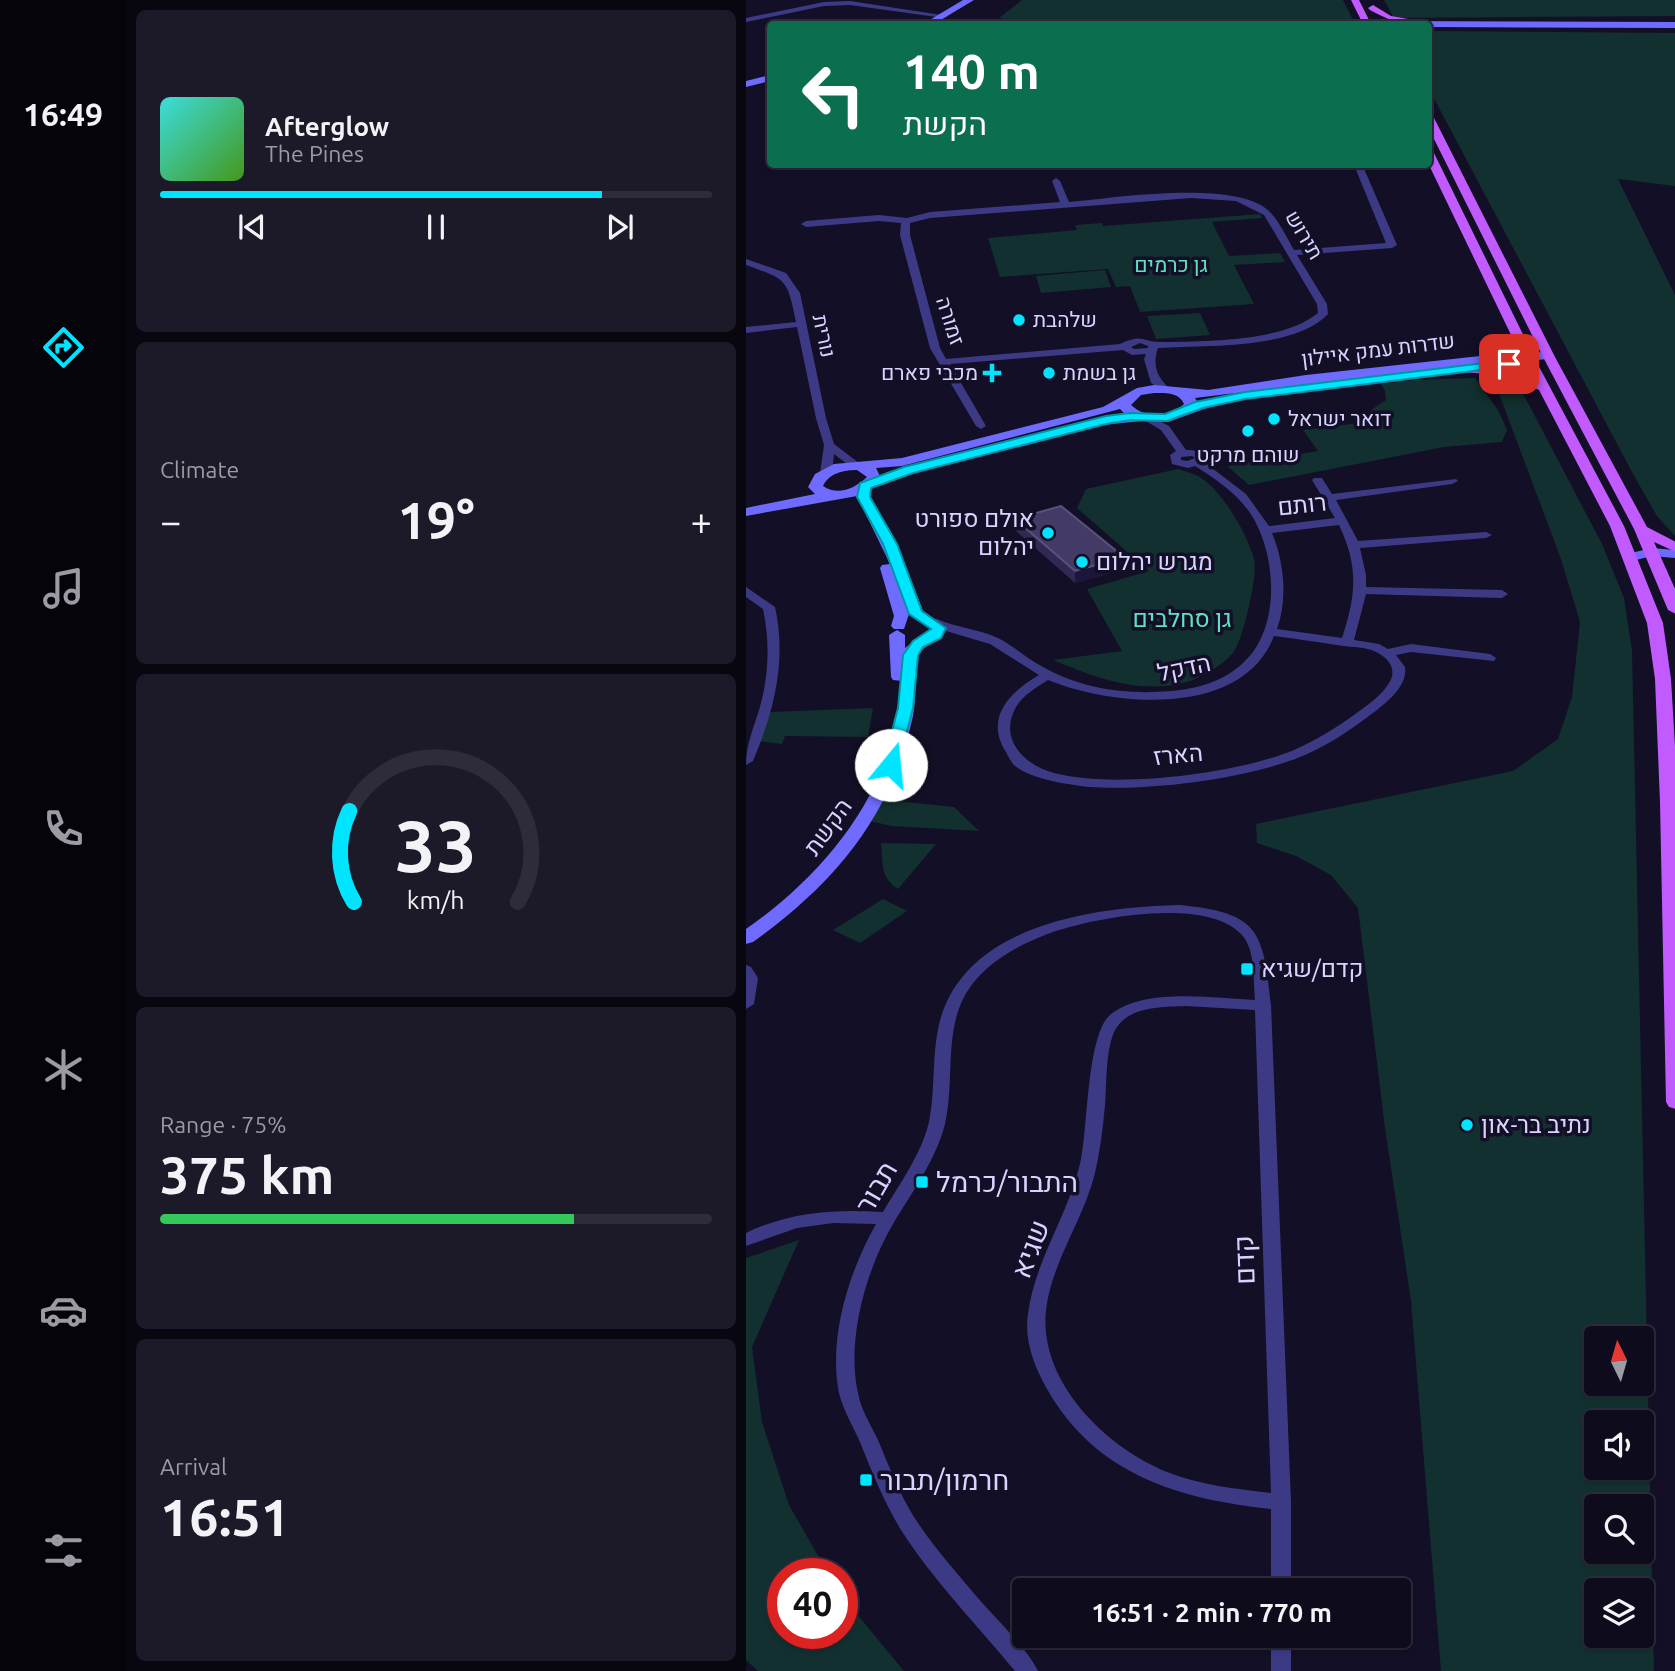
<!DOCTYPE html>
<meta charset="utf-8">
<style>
body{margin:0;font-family:Ubuntu,Heebo,sans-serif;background:#1c1929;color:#f1f3f6;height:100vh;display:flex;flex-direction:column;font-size:26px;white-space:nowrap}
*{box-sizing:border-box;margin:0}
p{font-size:23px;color:#9b9ba3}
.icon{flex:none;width:38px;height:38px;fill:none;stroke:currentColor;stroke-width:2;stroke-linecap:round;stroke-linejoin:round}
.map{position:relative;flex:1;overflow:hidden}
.sheet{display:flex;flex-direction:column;gap:10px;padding:10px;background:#08060f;width:620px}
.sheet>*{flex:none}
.hud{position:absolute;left:21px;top:21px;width:665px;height:147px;border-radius:7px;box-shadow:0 2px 5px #0004,0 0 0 2px #2e2b3b;background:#0b6e4f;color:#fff;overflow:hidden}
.needle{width:46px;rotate:355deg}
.tools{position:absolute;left:838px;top:1326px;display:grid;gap:14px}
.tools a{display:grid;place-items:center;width:70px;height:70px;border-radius:7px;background:#0e0b1c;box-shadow:0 2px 5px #0004,0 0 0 2px #2e2b3b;font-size:35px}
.speed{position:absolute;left:21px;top:1558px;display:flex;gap:14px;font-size:35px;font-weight:700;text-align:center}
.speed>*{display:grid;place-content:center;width:91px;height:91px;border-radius:50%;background:#0e0b1c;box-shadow:0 2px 5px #0004,0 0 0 2px #2e2b3b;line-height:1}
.speed .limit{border:10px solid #d22;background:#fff;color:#111}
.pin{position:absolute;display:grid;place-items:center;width:60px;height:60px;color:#fff;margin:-30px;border-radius:14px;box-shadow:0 4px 10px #0006}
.me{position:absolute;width:77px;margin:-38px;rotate:17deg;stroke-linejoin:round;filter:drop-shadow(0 0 5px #0008)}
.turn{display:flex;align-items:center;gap:24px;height:147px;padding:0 21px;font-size:32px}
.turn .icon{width:91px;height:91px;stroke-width:2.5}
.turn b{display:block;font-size:49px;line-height:60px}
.big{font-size:52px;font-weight:600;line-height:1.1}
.sheet .card{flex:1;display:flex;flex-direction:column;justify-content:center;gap:10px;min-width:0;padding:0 24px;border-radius:10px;background:#1c1929}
.sheet .dial{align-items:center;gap:0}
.dial svg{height:182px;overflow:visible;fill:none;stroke:#2e2b3b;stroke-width:7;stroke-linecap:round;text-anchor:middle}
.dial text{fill:#f1f3f6;stroke:none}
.song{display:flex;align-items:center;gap:21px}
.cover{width:84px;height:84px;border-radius:10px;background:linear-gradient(135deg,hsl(180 70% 55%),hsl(100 70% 35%))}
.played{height:7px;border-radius:4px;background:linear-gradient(90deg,#00e5ff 80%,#2e2b3b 80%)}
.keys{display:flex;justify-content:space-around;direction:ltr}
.heat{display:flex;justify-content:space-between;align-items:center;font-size:38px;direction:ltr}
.charge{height:10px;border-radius:5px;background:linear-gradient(90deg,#34c759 75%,#2e2b3b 0)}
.trip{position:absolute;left:266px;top:1578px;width:399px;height:70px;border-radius:7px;background:#0e0b1c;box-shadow:0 2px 5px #0004,0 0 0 2px #2e2b3b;font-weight:600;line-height:70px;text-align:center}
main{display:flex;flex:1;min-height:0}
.tabs{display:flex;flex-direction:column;width:126px;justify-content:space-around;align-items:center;background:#06040b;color:#9b9ba3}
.tabs .icon{width:49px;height:49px}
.tabs .active{color:#00e5ff}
.tabs b{font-size:32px;color:#f1f3f6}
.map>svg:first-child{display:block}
.green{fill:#12302f;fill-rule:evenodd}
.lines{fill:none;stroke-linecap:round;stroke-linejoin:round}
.street{fill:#3d3a85;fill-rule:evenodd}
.secondary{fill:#6f6bff;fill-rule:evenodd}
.primary{fill:#c25bff;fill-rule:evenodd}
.wall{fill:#312854}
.shaded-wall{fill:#1d163a}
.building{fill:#433a66;stroke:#5a527e;stroke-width:2}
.route{fill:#00e5ff;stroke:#0095a6;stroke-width:2}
.poi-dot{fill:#00e5ff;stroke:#130f26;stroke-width:2.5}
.labels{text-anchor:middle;stroke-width:7;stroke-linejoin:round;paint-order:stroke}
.far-street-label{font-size:21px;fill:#d9d4ff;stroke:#130f26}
.far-park-label{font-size:21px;fill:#5fe0c0;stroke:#130f26}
.far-poi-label{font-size:21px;fill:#d9d4ff;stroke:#130f26;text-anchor:start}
.street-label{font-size:24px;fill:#d9d4ff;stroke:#130f26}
.poi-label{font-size:24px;fill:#d9d4ff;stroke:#130f26;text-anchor:start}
.park-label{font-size:24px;fill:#5fe0c0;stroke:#130f26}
.near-poi-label{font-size:28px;fill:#d9d4ff;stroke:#130f26;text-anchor:start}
.near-street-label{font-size:28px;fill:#d9d4ff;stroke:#130f26}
</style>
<main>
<nav class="tabs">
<b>16:49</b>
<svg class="icon active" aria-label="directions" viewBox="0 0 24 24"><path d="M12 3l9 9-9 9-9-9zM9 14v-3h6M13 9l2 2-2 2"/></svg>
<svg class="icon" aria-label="music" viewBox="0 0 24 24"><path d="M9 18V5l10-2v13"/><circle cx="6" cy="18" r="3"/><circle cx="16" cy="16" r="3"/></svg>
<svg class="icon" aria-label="phone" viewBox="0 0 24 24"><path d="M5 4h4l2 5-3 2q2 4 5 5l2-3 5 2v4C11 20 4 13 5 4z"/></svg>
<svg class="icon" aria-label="climate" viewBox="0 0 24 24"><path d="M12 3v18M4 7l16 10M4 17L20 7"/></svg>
<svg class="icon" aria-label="car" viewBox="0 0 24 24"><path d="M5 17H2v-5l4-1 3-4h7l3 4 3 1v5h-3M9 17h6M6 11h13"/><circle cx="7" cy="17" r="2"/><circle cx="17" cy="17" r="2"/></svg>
<svg class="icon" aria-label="filters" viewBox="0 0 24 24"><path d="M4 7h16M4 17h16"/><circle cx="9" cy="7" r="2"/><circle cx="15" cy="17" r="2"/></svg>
</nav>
<section class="sheet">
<div class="card">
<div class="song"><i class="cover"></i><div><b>Afterglow</b><p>The Pines</p></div></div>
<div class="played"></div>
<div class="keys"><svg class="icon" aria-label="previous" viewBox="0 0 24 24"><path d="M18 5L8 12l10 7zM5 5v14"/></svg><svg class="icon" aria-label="pause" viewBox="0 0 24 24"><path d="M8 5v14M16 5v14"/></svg><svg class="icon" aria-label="next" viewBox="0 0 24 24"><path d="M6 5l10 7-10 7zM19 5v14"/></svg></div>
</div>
<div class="card"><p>Climate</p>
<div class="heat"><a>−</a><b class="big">19°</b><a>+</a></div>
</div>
<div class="card dial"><svg viewBox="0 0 100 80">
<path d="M14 69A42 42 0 1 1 86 69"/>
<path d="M14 69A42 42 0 0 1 12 29" stroke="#00e5ff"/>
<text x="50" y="56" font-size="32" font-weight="700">33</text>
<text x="50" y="72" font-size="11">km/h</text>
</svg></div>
<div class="card"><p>Range · 75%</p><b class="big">375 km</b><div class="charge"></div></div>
<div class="card"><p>Arrival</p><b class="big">16:51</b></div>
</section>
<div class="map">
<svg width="930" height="1671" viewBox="0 0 930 1671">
<rect width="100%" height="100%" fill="#130f26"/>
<path class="green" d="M276,0H597L609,24H277L282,21L253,18Z
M638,0H929V16L648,18Z
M683,31L929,33V186L872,179L929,295V536L911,516L887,474L683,89Z
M514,214L516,218L466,222L483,256L534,253L539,262L488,265L508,304L394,312L384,286L370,287L362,269L254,277L242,238L331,230L329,225L356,223L357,226Z
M359,270L365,287L295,293L290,276Z
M454,313L464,335L410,339L401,316Z
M746,375L771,382L856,544L878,598L886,650L908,1671H695L665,1301L639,1128L612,908L585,875L550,856L511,843L510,824L767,771L812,739L826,697L834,622L815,559ZM850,1339H896V1384H850ZM850,1423H896V1468H850ZM850,1507H896V1552H850ZM850,1591H896V1636H850Z
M729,378L752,410L761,430L756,442L698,447L503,485L481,466L572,451L557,430L622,422L625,410L640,400L639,391L635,384L668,380Z
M432,469C438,471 446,473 452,476C475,488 502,535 508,559C512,576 498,633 490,648C481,664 454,679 437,683C391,694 348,677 307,660L376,651L341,589L403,571L331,508L340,489Z
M127,708L122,737L39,736L36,744L12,741L24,712Z
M131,799L208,807L233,831L145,826L120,820Z
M135,843L190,844L152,889C134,878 137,862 135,843Z
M137,899L161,911L114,943L87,930Z
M53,1240L6,1347L16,1422L43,1505L82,1573H37V1633H96V1596L158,1671H12L0,1660V1258Z"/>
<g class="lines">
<path class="street" d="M104,1L202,16L198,18L104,5L78,6L0,22V18L78,2Z
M616,164L651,245L646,248L551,255L581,304L582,314C548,350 459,345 412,348C406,366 411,377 424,389L419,392L405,383L398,359L400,354L386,355L377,350L204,364L240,426L235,429L230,426L184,348L154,235L155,223L133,221L60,227L55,224L60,221L133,215L161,218L184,212L314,202L306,181L310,178L314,181L323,202C367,198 494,178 525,213C534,223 541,238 548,250L640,243L608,165ZM445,198L490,201L518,215L571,304L572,313C537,342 460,341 415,342C394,342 398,333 374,344L200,359L194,348L164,235V223L184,218ZM394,343L402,346V348L388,349L385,347Z
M0,259L40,273L54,293L80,418L88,444L113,463V467H105L88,454L86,473L80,476L74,473L78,445L70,418L51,327L0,333V327L50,322C41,278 41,280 0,265Z
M402,415L423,426L440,450C450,450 455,451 461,459L458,462L500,494L523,526L589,518L566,480L568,478H576L586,494L710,479L712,481L706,484L590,500L612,541L740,532L746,535L740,538L614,548L620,575V587L756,590L762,594L756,598L620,594L608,640L633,644L642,649L665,644L744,654L750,658L748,661L665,652L650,655L659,667C662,688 637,705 623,716C603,731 582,745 559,755C503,779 405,791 344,787C325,785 283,779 268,765C265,762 262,756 260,752C238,718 264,692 293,675L244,644L190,628L181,622L183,619H191C211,628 233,629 252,638C268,646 281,659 297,667C336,689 381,695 425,691C451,689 479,681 498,662C536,627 531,550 502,510C488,491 468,478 449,466L442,468L426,464L424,455L430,451L415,430L398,420V416ZM446,456L449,458L441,461L435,460V457ZM593,525C613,567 610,595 596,638L531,629C542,598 538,562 526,533ZM528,636C551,639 574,642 597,646C607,647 619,647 628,651C642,657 652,669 643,683C636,695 623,704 612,712C593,726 571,740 548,750C490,774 369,789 308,773C278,765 252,739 270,707C277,695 291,687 302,680C368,707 497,718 528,636Z
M0,587L29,607C41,661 28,711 7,761L0,765C0,744 8,727 14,707C23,674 24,642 17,609L0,597Z
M434,905C514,913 517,931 525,1005L545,1502V1591H525V1509C433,1499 350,1475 301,1389C288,1366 278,1340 282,1314C289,1259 324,1213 335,1159C342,1126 341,1035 364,1015C397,987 468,998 509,1000C507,980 510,949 495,934C459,896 343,918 299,935C273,945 246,960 228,982C195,1022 210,1077 199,1124C190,1160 166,1192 147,1224C120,1270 100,1340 112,1393C115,1410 125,1425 132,1440C143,1466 153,1493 168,1517C186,1545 209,1571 231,1597C249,1618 281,1648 292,1671H269C231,1625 187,1580 155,1530C138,1502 126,1472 114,1442C107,1426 97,1410 93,1393C82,1337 103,1272 130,1224L87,1223L51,1228L0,1246V1233C43,1212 90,1209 137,1212C154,1183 175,1155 183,1122C190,1088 185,1051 195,1017C224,923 351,907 434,905ZM440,1006L509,1010L525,1493C490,1489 454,1485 421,1472C357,1446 288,1377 301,1303C309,1257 338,1218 349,1173C354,1151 357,1128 359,1105C361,1084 359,1044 371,1027C385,1006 418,1007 440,1006Z
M0,965L5,967L12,978L8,1004L0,1009Z
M525,1636H545V1671H525Z"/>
<path class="secondary" d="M217,0H228L188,24H177Z
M629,21L930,22V28L682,27V24H624Z
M24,75V81L0,87V81Z
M781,351L803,353L809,357C804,361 748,362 736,363L449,398L452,403L473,397L480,401L422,422L396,421L355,425L348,421L355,417L380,415L374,409L156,466L130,468L135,478L125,488V497L151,544L177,611L190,620L182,625L163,614L158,629H148L145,626L148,616L134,568L136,565L144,564L111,496L0,516V508L69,494L62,487L69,474L88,464L156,458L357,407L391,388L408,385L462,390L560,375ZM408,393C420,393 433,392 438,404C424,418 400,419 385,405L395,395ZM111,470L121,477C108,489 92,496 77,486C83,473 98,470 111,470Z
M906,548L930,550V558L906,556L886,561L879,557L881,554Z
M151,630L159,635V648L174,637L187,636L190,639L173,652C168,673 171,695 167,716C145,817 89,883 7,942L0,944V929C82,872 151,786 156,681L147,680L145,677L143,635Z"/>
<path class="primary" d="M605,0H613L625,24H617Z
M627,5L645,16L685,23C667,29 641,20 624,10L622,8Z
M682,113L687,116L809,357L901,527L930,542V552L908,542L930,591V614L922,610L888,529L797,357L682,127Z
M682,148L687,151L790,361L878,526L917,623L925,679L930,763V1109L923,1107L920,1102L914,802L909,679L901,623L864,526L793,390L763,376L718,372L712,368C725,358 770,369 785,376L773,352L750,362L744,358L763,347L768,341L682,163Z"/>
</g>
<path class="wall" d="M269,519L379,569L329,583L269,530Z"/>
<path class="shaded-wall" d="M378,557L379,569L329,583V571Z"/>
<path class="building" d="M315,506L378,557L329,571L269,519Z"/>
<path class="route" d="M763,360L767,361V366L499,399L457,408L421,421L384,420L360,424L167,473L125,488L124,497L151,544L176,611L200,628L195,638L177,647L172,655L167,708L152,765L145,770L137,765L152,708L157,655L167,641L185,629L163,614L137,544L111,497L114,483L158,467L360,416L384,413L419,414L449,402L499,392Z"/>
<g class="poi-dot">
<circle cx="273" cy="320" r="7"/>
<path d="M242.5 362.5h7v7h7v7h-7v7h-7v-7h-7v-7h7z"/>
<circle cx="303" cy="373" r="7"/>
<circle cx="528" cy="419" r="7"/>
<circle cx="502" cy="431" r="7"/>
<circle cx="302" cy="533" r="7"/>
<circle cx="336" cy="562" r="7"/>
<rect x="494" y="962" width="14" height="14" rx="3.5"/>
<circle cx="721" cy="1125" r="7"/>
<rect x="169" y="1175" width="14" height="14" rx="3.5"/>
<rect x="113" y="1473" width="14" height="14" rx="3.5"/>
</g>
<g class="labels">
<g class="far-street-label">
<text transform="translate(558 235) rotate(59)" y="7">תירוש</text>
<text transform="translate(204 321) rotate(72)" y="7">זמורה</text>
<text transform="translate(78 336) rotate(78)" y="7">נורית</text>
<text transform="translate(632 350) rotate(-7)" y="7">שדרות עמק איילון</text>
</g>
<g class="far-park-label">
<text x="425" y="272">גן כרמים</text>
</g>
<g class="far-poi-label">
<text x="287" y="327">שלהבת</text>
<text x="232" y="380" text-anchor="end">מכבי פארם</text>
<text x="317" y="380">גן בשמת</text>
<text x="542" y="426">דואר ישראל</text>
<text x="502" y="462" text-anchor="middle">שוהם מרקט</text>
</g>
<g class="street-label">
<text transform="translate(556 505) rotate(-6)" y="8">רותם</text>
<text transform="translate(438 668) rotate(-12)" y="8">הדקל</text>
<text transform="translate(432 755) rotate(-5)" y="8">הארז</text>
<text transform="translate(82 827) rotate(-54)" y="8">הקשת</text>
</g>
<g class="poi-label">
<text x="288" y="527" text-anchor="end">אולם ספורט<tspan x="288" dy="28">יהלום</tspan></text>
<text x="350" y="570">מגרש יהלום</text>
<text x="515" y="977">קדם/שגיא</text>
<text x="735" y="1133">נתיב בר-און</text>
</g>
<g class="park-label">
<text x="436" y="627">גן סחלבים</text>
</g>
<g class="near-poi-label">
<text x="190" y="1192">התבור/כרמל</text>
<text x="134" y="1490">חרמון/תבור</text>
</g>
<g class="near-street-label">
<text transform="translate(130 1187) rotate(-60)" y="10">תבור</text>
<text transform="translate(284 1249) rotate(-69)" y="10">שגיא</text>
<text transform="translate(498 1260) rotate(-92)" y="10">קדם</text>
</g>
</g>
</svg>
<div class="tools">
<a><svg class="needle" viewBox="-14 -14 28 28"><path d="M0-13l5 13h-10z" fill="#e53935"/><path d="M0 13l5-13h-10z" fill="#9b9ba3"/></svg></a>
<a><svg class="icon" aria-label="sound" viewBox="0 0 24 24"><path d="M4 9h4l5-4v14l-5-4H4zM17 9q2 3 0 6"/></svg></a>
<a><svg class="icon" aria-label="search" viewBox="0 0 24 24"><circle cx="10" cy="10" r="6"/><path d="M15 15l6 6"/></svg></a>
<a><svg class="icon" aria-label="layers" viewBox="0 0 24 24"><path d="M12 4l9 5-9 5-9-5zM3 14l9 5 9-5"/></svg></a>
</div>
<div class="speed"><div class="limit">40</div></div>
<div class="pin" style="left:763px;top:364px;background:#d93025"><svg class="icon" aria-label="arrive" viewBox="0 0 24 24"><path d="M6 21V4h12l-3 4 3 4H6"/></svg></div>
<svg class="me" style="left:145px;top:765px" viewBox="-20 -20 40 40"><circle r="19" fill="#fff"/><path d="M0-13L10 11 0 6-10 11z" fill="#00e5ff"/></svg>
<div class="trip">16:51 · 2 min · 770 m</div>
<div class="hud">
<div class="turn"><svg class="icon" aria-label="left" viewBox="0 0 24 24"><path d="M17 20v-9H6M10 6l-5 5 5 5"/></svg><div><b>140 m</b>הקשת</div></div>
</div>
</div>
</main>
